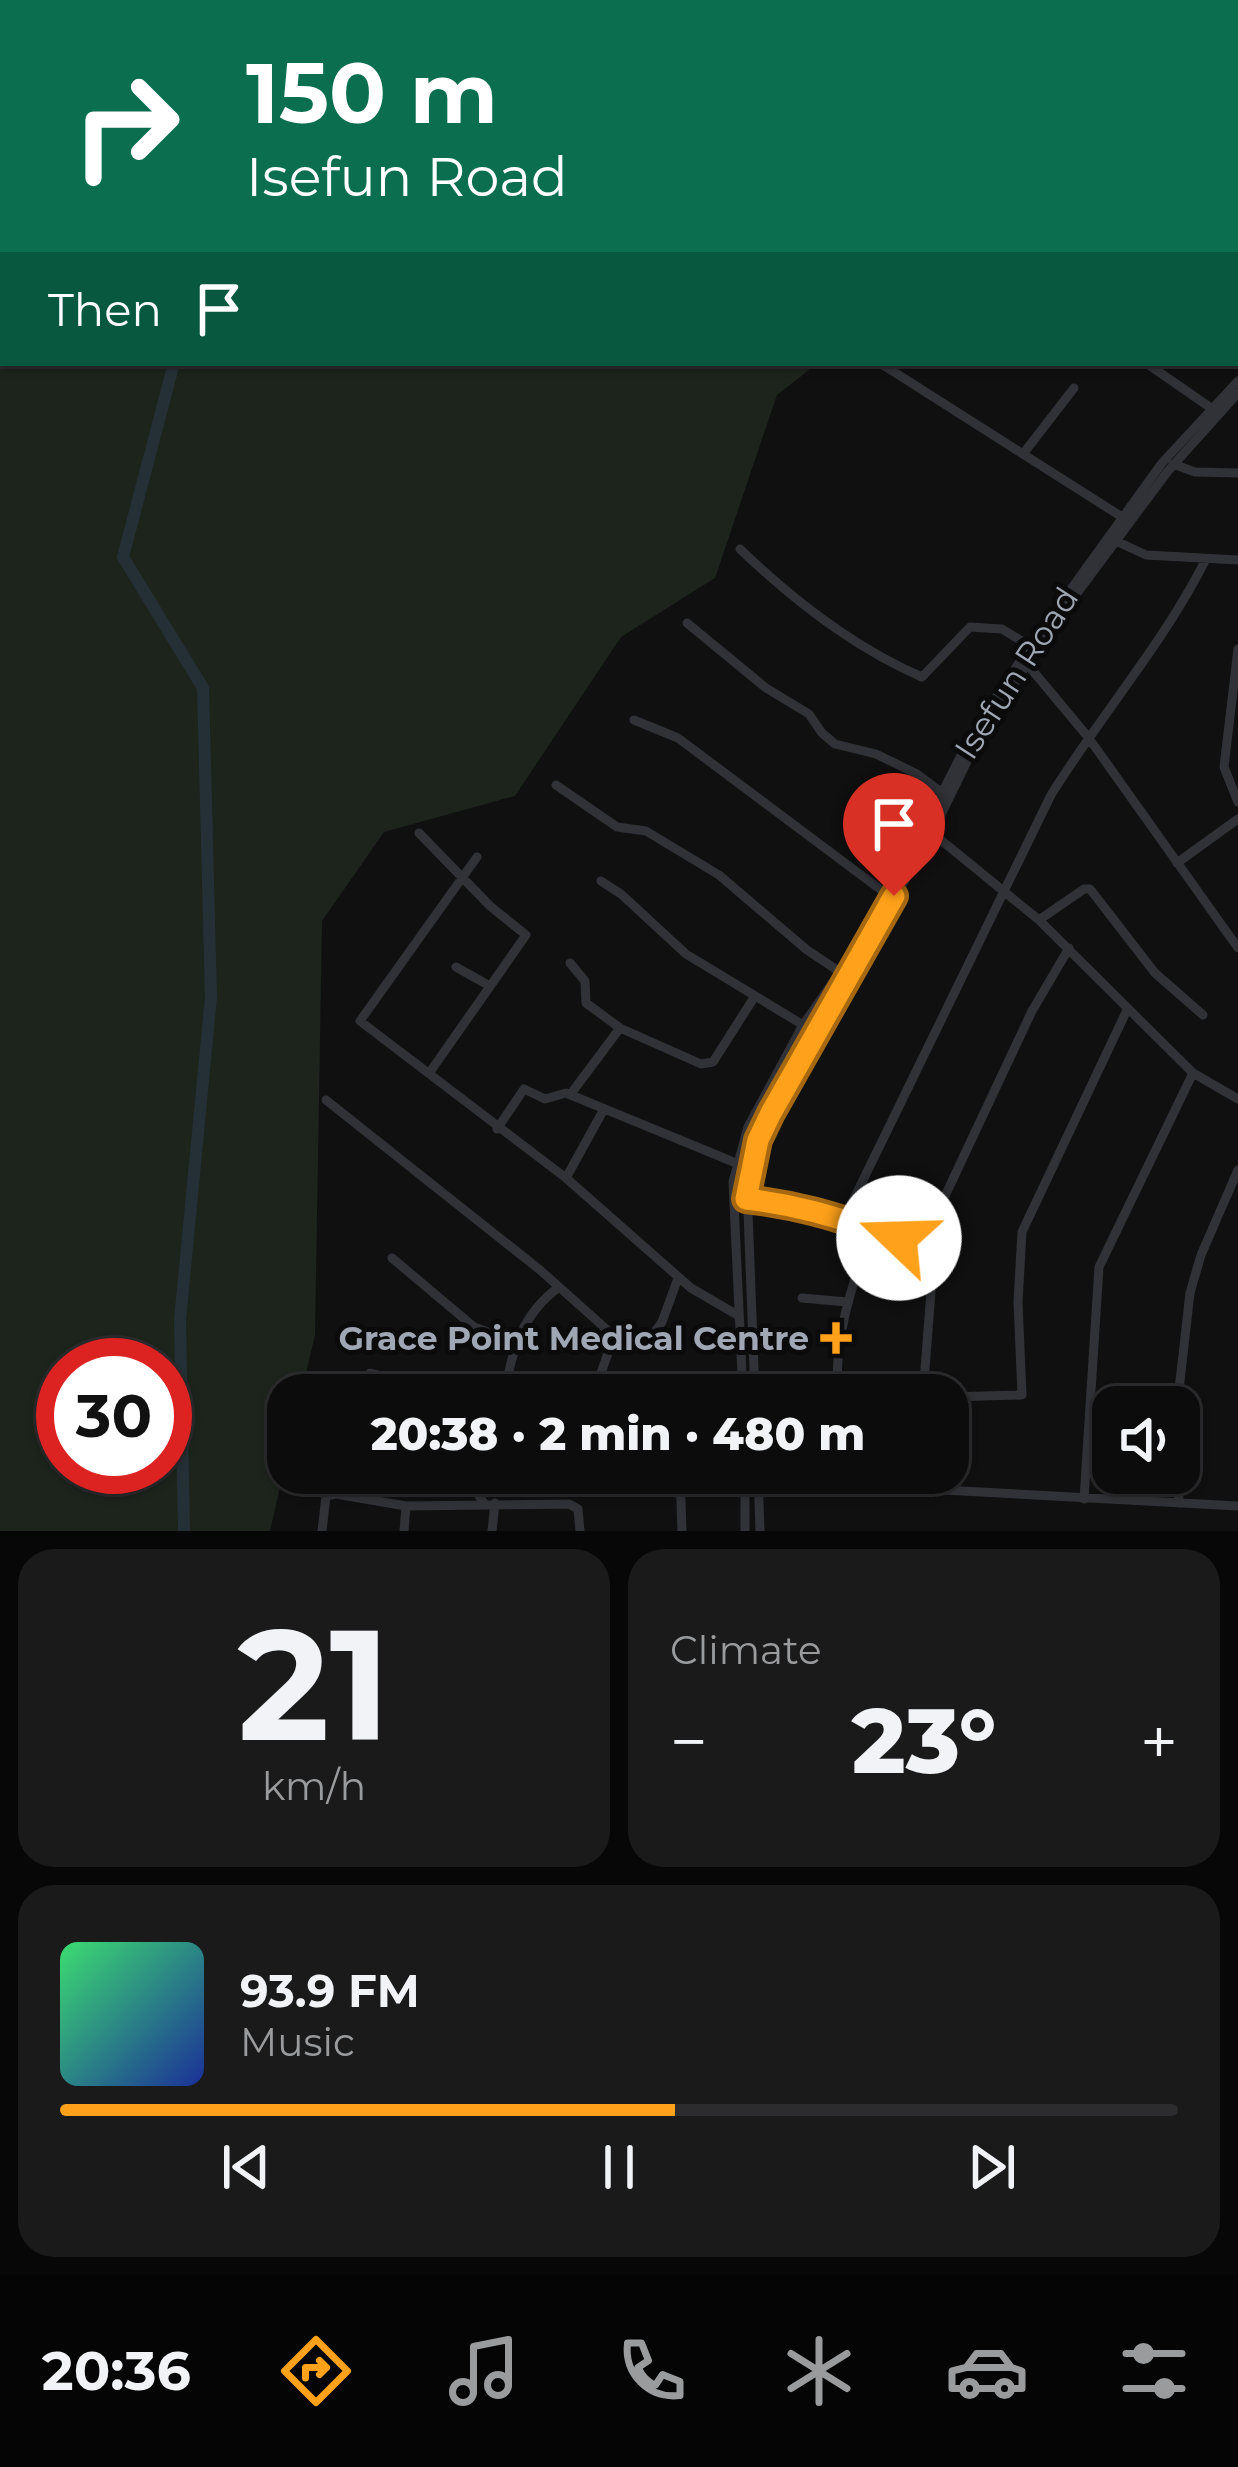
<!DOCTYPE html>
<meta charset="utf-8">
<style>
body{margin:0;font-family:Montserrat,sans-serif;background:#1a1a1b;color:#f1f3f6;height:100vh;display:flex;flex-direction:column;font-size:45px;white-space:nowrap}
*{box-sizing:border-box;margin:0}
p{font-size:39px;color:#9a9b9d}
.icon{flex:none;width:66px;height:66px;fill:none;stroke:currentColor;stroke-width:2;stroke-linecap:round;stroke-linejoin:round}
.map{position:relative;height:1531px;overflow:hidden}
.details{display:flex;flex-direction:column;gap:18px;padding:18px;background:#070707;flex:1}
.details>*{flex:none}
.hud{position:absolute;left:0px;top:0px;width:1239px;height:366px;box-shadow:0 3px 9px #0004,0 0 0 3px #2c2c2e;background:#0b6e4f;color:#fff;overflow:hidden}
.fabs{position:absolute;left:1092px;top:1386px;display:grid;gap:24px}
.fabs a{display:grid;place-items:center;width:108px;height:108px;border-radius:24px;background:#0c0c0d;box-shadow:0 3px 9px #0004,0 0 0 3px #2c2c2e;font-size:60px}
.speed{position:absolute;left:36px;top:1338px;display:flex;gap:24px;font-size:60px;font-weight:700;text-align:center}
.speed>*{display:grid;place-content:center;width:156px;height:156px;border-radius:50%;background:#0c0c0d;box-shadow:0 3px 9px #0004,0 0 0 3px #2c2c2e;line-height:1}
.speed .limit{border:18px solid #d22;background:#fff;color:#111}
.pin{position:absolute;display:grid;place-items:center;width:102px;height:102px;color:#fff;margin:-123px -51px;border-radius:50% 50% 50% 0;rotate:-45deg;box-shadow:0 0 12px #0007}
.pin .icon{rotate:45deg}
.me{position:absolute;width:132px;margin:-66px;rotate:291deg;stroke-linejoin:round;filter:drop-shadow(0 0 9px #0008)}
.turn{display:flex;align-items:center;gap:42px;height:252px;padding:0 48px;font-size:54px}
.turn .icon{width:156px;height:156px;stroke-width:2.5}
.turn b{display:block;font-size:84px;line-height:102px}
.then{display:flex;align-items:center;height:114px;padding:0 48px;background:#0003;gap:24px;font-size:45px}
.big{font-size:90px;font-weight:800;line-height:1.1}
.details .widget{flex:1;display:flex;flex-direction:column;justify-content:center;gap:18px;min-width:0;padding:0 42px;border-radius:36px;background:#1a1a1b}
.details .dial{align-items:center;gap:0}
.dial b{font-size:156px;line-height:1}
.song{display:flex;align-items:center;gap:36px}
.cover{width:144px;height:144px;border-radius:18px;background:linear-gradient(135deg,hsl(140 70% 55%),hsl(230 70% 35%))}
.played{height:12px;border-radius:6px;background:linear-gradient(90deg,#ffa11a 55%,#2c2c2e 55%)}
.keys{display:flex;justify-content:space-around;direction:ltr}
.heat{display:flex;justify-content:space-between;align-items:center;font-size:66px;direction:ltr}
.details .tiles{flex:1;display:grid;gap:18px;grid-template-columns:1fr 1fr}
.widget:last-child{grid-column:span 2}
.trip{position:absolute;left:267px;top:1374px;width:702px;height:120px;border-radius:36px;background:#0c0c0d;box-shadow:0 3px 9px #0004,0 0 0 3px #2c2c2e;font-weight:800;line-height:120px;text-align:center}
.menu{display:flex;height:192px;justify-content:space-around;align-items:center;background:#050505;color:#9a9b9d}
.menu .icon{width:84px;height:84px}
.menu .on{color:#ffa11a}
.menu b{font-size:54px;color:#f1f3f6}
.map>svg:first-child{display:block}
.green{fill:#1c241c;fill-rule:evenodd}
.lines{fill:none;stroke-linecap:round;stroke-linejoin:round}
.river{stroke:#253036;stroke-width:12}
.minor{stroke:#303237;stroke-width:9}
.route-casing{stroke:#a66911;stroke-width:30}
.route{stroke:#ffa11a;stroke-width:21}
.poi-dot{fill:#ffa11a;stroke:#0b0b0c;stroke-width:4.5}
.labels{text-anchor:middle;stroke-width:10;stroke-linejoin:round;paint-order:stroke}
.street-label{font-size:33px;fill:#9fa7b4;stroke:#0b0b0c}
.poi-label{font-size:33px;font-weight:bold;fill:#9fa7b4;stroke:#0b0b0c;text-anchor:end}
</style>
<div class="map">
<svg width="1238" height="1531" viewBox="0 0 1238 1531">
<rect width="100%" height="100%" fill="#101011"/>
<path class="green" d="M0,0H960L3,3V363H818L777,395L715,578L621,637L515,796L384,832L322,921L315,1335L301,1395H288V1453L270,1531H0ZM63,1365H165V1467H63Z"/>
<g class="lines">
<path class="river" d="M290,3L292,0
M174,363L123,557L203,688L211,997L180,1320L184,1531"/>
<path class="minor" d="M873,0L877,3
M1003,0L1004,3
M1121,0L1125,3
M1218,0L1222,3
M619,3L622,0
M687,3L689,0
M754,3L756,0
M816,3L818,0
M1057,3L1059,0
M1236,13L1238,14
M1236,83L1238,85
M1236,138L1238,136
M1236,179L1238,181
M880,363L1122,517
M1146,363L1211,408
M1023,454L1074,388
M1173,464L1195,472L1238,473
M1116,541L1146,555L1238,560
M740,549C792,599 855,648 922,677L970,627L1002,629L1030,646
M687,623L766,688L809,714L822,733L835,744L876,754L917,774L941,792
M1238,649L1224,767L1238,802
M1028,665L1088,737L1238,948
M634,720L678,738L885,893
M556,785L617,827L646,831L719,875L807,950L840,972
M931,832L1039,920L1193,1073L1238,1099
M419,833L490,906L526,935L430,1072
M477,857L360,1021L566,1178L691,1288L739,1316
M1177,863L1238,819
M601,881L621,894L686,954L803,1025
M1039,920L1084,889H1090L1155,973L1203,1015
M570,963L585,981L586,1003L620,1028L701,1064L713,1062L755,996
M456,967L488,985
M570,1095L620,1028
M326,1100L540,1270L614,1336L643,1343L649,1340L662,1322L678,1278
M497,1129L524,1089L545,1099L566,1093L736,1163
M566,1178L604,1109
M746,1199C814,1206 868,1230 932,1247
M845,1217L1051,795C1100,716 1163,644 1205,561
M392,1258L474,1327L516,1342
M802,1298L847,1302
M370,1373L440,1390L505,1394
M505,1395C511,1351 522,1314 559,1287
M598,1395L601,1373L614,1336
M673,1395L683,1387L743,1384
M743,1395L733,1182L748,1127L803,1025L840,972L925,826L972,734L1030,646L1162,463L1238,381
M755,1395L747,1186L757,1140L771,1113L932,833L978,739L1051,628L1168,471L1238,393
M838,1395C833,1336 854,1281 872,1227
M923,1395L937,1213L1032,1011L1069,948
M948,1397L1022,1395L1018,1302L1022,1232L1127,1010
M1177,1407L1190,1293L1201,1255L1238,1170
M463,1473L484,1503
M680,1473L682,1531
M758,1473L760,1531
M1178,1473L1179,1503
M758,1480L1238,1506
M1084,1499L1099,1267L1193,1073
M322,1531L326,1496L336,1494L406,1506L569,1504L578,1509L580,1531
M404,1531L406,1506
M492,1531L495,1503
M745,1531V1473"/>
</g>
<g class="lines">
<defs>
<path id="route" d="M894,896L771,1113L758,1140L746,1199C807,1206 843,1220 899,1238"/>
</defs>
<use href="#route" class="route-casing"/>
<use href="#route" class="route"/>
</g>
<path class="poi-dot" d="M830 1320h12v12h12v12h-12v12h-12v-12h-12v-12h12z"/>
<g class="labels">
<g class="street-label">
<text transform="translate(1016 673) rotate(-57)" y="12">Isefun Road</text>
</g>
<g class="poi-label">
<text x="809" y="1350">Grace Point Medical Centre</text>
</g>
</g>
</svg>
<div class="fabs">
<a><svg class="icon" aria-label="sound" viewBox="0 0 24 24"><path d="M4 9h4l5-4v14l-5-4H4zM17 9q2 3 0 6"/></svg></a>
</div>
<div class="speed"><div class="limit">30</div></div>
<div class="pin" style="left:894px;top:896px;background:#d93025"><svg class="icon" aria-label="arrive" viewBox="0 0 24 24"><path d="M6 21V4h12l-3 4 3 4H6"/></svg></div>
<svg class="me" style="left:899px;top:1238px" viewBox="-20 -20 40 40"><circle r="19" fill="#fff"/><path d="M0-13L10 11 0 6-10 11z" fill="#ffa11a"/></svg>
<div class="trip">20:38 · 2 min · 480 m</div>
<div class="hud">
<div class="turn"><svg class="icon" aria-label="right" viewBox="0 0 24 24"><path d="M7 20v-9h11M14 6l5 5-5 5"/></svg><div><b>150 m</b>Isefun Road</div></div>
<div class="then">Then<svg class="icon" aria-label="arrive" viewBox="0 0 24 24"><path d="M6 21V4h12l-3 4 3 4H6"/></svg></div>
</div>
</div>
<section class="details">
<div class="tiles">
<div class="widget dial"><b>21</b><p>km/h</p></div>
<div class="widget"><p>Climate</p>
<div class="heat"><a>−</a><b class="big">23°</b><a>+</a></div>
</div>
<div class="widget">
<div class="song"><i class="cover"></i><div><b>93.9 FM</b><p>Music</p></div></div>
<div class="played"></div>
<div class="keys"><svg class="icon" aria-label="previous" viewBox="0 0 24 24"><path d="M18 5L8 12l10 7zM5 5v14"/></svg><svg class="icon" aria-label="pause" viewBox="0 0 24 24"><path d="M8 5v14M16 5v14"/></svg><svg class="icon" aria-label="next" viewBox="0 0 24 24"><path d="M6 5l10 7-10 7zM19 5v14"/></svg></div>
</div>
</div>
</section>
<nav class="menu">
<b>20:36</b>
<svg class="icon on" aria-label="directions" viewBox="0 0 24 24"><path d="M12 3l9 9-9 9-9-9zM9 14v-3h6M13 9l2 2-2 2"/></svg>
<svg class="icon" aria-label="music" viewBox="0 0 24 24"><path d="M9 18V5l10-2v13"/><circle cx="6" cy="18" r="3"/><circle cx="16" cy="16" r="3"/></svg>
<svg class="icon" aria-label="phone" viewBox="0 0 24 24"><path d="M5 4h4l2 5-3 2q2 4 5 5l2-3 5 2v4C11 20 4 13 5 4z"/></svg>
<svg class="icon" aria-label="climate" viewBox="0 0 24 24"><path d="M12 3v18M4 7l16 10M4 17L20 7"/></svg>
<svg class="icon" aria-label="car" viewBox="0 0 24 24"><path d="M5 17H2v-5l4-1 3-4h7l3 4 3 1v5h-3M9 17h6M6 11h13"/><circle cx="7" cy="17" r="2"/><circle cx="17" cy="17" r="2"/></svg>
<svg class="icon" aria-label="filters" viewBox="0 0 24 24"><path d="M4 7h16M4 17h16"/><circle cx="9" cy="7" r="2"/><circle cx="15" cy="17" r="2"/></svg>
</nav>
